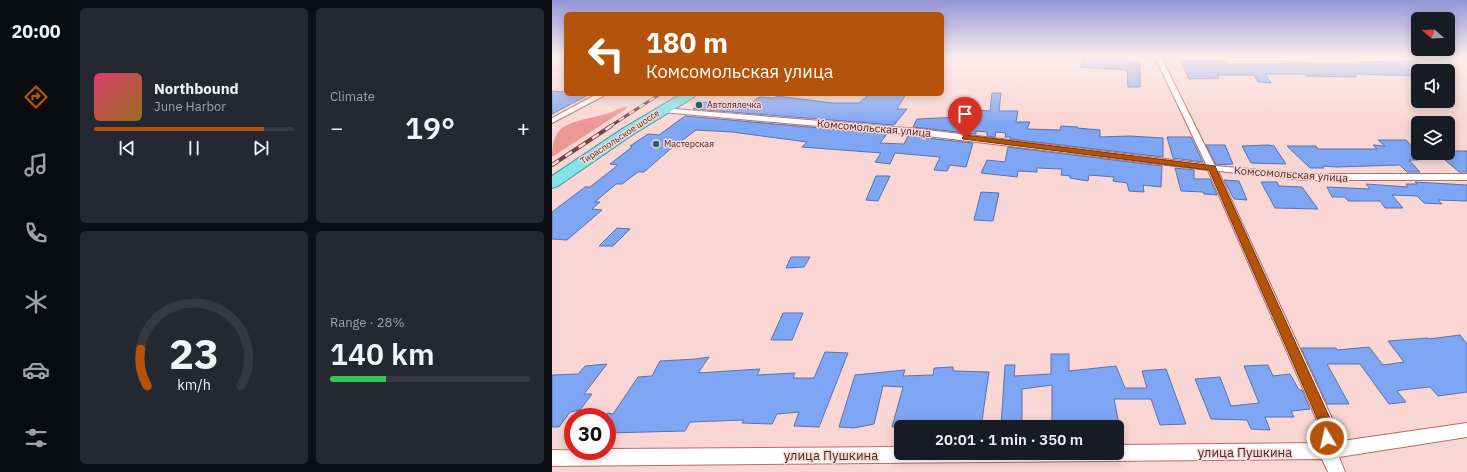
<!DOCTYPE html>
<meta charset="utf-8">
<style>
body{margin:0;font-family:"IBM Plex Sans",sans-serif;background:#242831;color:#f1f3f6;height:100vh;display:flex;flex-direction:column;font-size:15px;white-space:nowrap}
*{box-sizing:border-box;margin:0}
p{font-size:13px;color:#9ea1a6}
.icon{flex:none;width:22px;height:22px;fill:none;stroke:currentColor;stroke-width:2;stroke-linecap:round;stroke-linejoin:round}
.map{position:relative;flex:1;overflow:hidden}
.panel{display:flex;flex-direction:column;gap:8px;padding:8px;background:#0d0f14;width:480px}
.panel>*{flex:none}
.banner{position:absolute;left:12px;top:12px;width:380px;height:84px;border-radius:6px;box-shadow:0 2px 10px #0003;background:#b45309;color:#fff;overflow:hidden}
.needle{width:26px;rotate:289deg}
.controls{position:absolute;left:859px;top:12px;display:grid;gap:8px}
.controls a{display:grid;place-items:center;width:44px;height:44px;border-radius:6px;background:#171b24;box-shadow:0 2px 10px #0003;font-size:20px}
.speed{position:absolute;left:12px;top:408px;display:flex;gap:8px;font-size:20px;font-weight:700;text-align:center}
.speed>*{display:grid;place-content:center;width:52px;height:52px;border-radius:50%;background:#171b24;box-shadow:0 2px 10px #0003;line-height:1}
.speed .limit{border:6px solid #d22;background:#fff;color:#111}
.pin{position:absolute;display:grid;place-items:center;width:34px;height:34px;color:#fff;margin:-41px -17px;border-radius:50% 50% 50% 0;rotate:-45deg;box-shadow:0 0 4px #0007}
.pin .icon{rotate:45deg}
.me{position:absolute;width:44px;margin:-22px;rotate:351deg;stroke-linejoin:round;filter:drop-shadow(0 0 3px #0008)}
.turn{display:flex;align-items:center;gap:14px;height:84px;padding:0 16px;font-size:18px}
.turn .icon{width:52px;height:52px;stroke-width:2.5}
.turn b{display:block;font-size:28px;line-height:34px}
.big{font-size:30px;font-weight:600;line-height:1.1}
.panel .widget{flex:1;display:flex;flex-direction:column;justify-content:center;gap:6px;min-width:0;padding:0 14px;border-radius:6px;background:#242831}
.panel .dial{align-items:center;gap:0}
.dial svg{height:104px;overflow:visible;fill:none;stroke:#363941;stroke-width:7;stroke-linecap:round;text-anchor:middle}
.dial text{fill:#f1f3f6;stroke:none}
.song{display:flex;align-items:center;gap:12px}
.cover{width:48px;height:48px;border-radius:6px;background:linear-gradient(135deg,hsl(340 70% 55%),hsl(40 70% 35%))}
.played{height:4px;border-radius:2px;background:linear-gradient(90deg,#b45309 85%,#363941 85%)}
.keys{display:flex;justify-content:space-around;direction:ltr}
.heat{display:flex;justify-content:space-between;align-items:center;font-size:22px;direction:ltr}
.charge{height:6px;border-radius:3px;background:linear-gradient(90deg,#34c759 28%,#363941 0)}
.panel .tiles{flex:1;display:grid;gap:8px;grid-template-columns:repeat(2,1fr)}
.trip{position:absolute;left:342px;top:420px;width:230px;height:40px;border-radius:6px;background:#171b24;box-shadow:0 2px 10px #0003;font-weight:600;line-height:40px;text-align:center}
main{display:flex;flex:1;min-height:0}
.menu{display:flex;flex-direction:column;width:72px;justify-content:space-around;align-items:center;background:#090b0e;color:#9ea1a6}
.menu .icon{width:28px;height:28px}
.menu .selected{color:#b45309}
.menu b{font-size:18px;color:#f1f3f6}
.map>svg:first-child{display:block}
.green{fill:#ed9793}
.building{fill:#7fa6f4;stroke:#5573af}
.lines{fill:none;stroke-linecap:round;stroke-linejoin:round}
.street-casing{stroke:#b96b68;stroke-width:2}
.primary-casing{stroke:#3a979f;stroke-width:2}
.street{fill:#fff;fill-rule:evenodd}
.primary{fill:#83e3eb;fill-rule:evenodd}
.rail-far1-casing{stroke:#6d4b49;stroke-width:3}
.rail-casing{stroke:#6d4b49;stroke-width:4}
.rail-far1{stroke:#f9d6d3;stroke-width:2;stroke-dasharray:6;stroke-linecap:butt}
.rail{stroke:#f9d6d3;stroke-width:2.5;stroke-dasharray:8;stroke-linecap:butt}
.route{fill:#b45309;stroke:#753606}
.poi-dot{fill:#19666d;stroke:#f9d6d3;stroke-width:1.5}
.labels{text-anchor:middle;stroke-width:3;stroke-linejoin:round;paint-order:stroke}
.far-poi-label{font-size:9px;fill:#4c2a29;stroke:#f9d6d3;text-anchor:start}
.far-street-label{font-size:9px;fill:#4c2a29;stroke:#f9d6d3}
.street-label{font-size:11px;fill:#4c2a29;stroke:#f9d6d3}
.near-street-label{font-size:13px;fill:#4c2a29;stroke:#f9d6d3}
</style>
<main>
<nav class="menu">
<b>20:00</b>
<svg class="icon selected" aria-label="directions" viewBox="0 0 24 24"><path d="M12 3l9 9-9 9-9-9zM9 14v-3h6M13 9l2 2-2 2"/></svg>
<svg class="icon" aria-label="music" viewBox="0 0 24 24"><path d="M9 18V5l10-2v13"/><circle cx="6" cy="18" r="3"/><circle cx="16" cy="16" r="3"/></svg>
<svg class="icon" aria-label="phone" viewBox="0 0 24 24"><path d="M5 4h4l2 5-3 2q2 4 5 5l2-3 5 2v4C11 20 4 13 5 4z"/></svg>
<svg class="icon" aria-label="climate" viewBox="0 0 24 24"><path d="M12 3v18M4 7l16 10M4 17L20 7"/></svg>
<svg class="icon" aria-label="car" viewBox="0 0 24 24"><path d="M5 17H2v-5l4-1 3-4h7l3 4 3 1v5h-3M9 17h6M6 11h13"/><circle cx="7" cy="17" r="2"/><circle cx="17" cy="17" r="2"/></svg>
<svg class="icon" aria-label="filters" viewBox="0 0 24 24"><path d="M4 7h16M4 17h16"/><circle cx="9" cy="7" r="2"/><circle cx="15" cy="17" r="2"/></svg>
</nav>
<section class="panel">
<div class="tiles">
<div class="widget">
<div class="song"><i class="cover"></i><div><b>Northbound</b><p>June Harbor</p></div></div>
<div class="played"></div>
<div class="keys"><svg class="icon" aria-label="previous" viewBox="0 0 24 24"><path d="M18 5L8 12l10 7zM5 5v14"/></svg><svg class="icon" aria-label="pause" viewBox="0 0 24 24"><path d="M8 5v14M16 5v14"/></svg><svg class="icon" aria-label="next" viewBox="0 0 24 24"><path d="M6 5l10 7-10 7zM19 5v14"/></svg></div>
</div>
<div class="widget"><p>Climate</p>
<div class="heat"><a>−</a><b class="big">19°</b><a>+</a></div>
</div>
<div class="widget dial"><svg viewBox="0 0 100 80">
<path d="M14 69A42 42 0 1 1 86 69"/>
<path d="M14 69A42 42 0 0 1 9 41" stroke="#b45309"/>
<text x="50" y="56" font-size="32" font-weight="700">23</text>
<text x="50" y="72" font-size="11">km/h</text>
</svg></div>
<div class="widget"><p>Range · 28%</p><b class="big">140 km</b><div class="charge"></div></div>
</div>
</section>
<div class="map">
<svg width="915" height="472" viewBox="0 0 915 472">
<rect width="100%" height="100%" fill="#f9d6d3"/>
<path class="green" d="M76,106L74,109L0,157C0,149 1,138 7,131C15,121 41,118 53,114C61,112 68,108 76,106Z"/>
<path class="building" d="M531,57L576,58V61L588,62V87H576L575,70L529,67Z
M629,61L675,62L676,64L866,62V76L802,74L805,77L754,76L752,74H713L719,83L706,82L702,75H666L667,78L637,79Z
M0,91L14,92V94H38L0,114Z
M440,93H449L447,111H466L464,122H478L475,129L508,130L509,126L526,127L525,128L548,130V137L578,136L611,138V157L458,139L459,137H453L454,133L444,132L443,137L435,136V132L424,131V134L361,127L365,119L410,117L412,109L438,111Z
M314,94H354L345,109H355L342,125L141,109L152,102L190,110L207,97L222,98L225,96L281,103H307L314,97Z
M133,116L335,134L328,143L352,144L356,136L421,143L414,167L398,165L395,171L382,170L388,157L343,153L338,164L323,162L329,153L250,147L255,142L180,132L144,130L116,151L92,172H86L70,184H64L43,202H48L40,209L50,210L15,240L0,239V212L33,187H38L66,165L58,164L80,147L78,146L96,134L107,135Z
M615,137H639L651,162L621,158Z
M826,140H854L862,149H866V160H857L868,172H855L848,165L785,167L770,166L772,168H758L735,146H764L766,149H825L821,145L833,146Z
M654,145H673L681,164L664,165Z
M716,145L722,146L734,164L699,163L690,146Z
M456,147L610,166L609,187L591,185L592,192L577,191L575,183L561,181L562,177L537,175L536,181L518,178V176L509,175L510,169L485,168V172L466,171L465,177L429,173L435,160L453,162Z
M896,151H915V172H907L885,153H896Z
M623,168L642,170V179H658L665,195L652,194L651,192L629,191Z
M324,176H338L326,201L314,200Z
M672,180L687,181L695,200L682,199Z
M709,182H725L727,186L750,187L766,209L723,208Z
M863,182L915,185V201L886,200L890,204L872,203L865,196L840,195L851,208H833L828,201H796L793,197H780L775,187L818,189L814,184L856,187L854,184H865Z
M429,192L447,193L441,221L422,220Z
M65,228L78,229L61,246H47Z
M239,257H258L252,267L234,268Z
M231,313H251L240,340H219Z
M908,335L915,344V392L886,396L878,387L850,390L845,391L854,402L837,404L808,364H775L797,404H775L749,348H784L785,350L817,347L831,365L852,362L836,341L876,338L877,339Z
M273,352L296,353L267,427L242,426L247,412L225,414L220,424L190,423L192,420L138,422L133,431L55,433V413L61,414L86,377L100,376L108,361L144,359L157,357L146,373L208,369L205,375L243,373L241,378H262Z
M499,354H517V371L564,366L573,388H595L590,371L614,369L634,424L608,425L599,399H562L567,424L528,425V427H500V385L470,389V427H449L453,365H463L462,376L499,374Z
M55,364L32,394H40L28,410L18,412L7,427H0V375L26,374L33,366Z
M716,365L721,376L738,374L747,390H750L758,409L739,411L742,417H713L718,430L699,429L695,420L659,419L643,379L668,377L679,406L707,403L692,366Z
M401,367V371L437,372L429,427H404L405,423L369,424L368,427H340L351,387L331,386L322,424L302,428L287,427L303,375L353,370L351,376L381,375L382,368Z"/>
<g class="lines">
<defs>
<path id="street" d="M598,57L786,58L900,57L897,59L786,62L610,59L663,166L753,174H915V180H753L666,171L783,425V442L915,423V437L787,457L793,472H776L770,459L0,466V450L55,451V449L349,447V453H565V445L767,443V425L656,170L367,135L110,112L106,110L110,108L367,129L654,164L604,59Z
M45,94H55L0,123V118Z"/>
<path id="primary" d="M129,94H144L142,97L80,135L6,186L0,188V176L70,129Z"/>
</defs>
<use href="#street" class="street-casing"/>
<use href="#primary" class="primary-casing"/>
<use href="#street" class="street"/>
<use href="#primary" class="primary"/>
<defs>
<path id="rail-far1" d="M57,127L108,94"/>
<path id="rail" d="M0,165L59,126"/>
</defs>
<use href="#rail-far1" class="rail-far1-casing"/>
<use href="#rail" class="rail-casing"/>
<use href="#rail-far1" class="rail-far1"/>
<use href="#rail" class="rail"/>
</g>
<linearGradient id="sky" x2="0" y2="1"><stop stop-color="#9496d8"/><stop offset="0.46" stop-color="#fcedeb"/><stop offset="1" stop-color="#fcedeb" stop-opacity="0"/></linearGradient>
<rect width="915" height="123" fill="url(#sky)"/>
<path class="route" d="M413,135L663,166L781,425V438L779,443L775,445L770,443L768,438V425L657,170L411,139L410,138Z"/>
<g class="poi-dot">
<circle cx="147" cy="105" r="4"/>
<circle cx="104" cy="144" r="4"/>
</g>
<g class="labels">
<g class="far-poi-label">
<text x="155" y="108">Автолялечка</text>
<text x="112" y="147">Мастерская</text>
</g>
<g class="far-street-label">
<text transform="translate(68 137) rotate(-33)" y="3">Тираспольское шоссе</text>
</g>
<g class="street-label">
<text transform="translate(322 128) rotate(5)" y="4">Комсомольская улица</text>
<text transform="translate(739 174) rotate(4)" y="4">Комсомольская улица</text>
</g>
<g class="near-street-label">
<text x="693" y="457">улица Пушкина</text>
<text x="279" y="460">улица Пушкина</text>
</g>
</g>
</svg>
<div class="controls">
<a><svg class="needle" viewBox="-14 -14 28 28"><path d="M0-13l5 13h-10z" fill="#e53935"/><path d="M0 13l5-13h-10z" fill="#9ea1a6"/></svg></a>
<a><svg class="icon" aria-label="sound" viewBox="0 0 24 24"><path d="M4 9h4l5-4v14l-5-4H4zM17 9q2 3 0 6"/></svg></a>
<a><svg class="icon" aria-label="layers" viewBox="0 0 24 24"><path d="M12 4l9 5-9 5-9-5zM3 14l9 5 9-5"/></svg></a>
</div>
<div class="speed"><div class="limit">30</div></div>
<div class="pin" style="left:413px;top:138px;background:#d93025"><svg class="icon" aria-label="arrive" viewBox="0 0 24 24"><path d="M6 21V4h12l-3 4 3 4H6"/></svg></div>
<svg class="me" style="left:775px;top:438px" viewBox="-20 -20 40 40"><circle r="17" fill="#b45309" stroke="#fff" stroke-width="3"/><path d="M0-11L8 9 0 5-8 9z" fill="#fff"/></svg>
<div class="trip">20:01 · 1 min · 350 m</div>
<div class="banner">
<div class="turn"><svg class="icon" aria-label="left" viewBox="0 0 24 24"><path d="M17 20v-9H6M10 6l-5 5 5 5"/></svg><div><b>180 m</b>Комсомольская улица</div></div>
</div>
</div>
</main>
